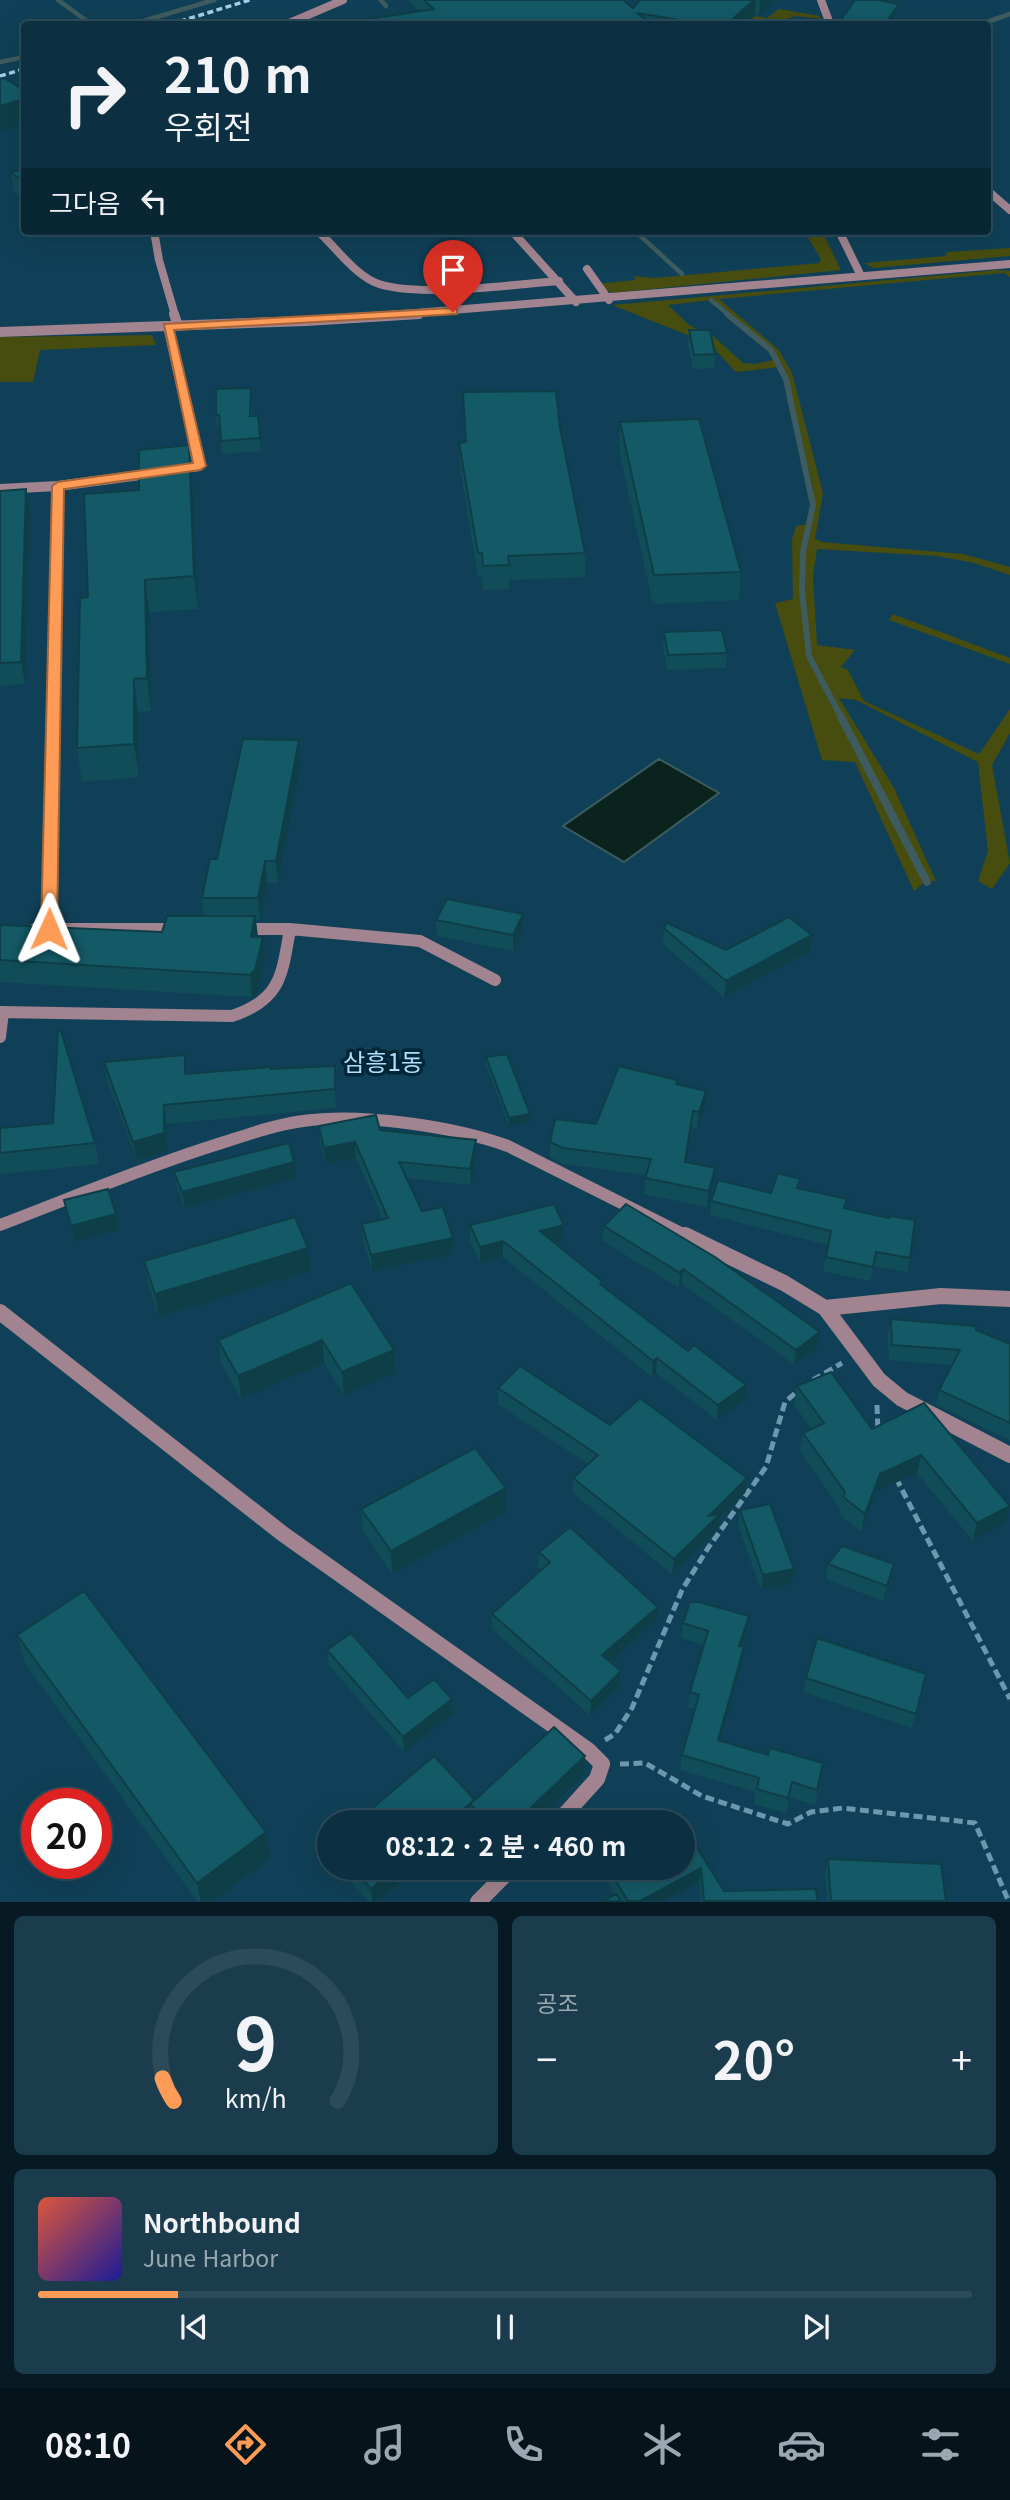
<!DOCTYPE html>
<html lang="ko">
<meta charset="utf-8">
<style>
body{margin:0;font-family:Georgia,"Noto Sans KR",serif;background:#1a3c4c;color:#f1f3f6;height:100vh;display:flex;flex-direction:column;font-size:26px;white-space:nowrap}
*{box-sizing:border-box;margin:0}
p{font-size:23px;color:#9aa9b1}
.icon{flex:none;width:38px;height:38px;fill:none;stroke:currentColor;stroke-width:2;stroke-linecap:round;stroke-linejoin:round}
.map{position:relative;height:1902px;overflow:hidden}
.panel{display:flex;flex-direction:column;gap:14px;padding:14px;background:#071a24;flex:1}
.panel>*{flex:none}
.banner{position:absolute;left:21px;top:21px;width:970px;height:214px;border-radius:7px;box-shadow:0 7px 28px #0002,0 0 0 2px #2c4b5a;background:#0c3041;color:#f1f3f6;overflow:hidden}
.speed{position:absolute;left:21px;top:1788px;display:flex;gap:14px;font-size:35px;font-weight:700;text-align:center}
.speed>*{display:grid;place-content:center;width:91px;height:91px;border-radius:50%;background:#0c3041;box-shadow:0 7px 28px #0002,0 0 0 2px #2c4b5a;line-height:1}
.speed .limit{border:10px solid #d22;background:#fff;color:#111}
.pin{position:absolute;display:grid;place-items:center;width:60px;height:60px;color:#fff;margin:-72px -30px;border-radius:50% 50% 50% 0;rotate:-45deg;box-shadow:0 0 7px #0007}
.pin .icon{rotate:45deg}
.me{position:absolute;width:77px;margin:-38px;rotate:1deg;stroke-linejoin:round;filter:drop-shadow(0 0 5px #0008)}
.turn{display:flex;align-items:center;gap:24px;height:147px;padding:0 28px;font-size:32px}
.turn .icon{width:91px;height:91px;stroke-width:2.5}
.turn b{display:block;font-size:49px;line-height:60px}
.then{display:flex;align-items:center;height:66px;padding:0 28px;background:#0003;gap:14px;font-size:26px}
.big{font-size:52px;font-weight:700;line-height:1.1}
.panel .widget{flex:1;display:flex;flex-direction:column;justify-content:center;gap:10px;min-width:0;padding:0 24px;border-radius:10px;background:#1a3c4c}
.panel .dial{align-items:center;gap:0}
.dial svg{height:182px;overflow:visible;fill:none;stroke:#2c4b5a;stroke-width:7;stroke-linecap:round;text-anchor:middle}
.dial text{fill:#f1f3f6;stroke:none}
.song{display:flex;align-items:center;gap:21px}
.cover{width:84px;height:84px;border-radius:10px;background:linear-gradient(135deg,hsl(10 70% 55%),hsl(240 70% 35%))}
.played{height:7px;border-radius:4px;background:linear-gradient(90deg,#fe9c57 15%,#2c4b5a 15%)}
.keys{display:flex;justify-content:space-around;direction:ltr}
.heat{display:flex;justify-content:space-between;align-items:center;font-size:38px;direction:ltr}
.panel .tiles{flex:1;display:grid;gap:14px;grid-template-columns:1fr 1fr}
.widget:last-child{grid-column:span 2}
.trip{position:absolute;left:317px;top:1810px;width:378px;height:70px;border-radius:35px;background:#0c3041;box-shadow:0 7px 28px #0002,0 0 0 2px #2c4b5a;font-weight:700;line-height:70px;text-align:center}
.dock{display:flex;height:112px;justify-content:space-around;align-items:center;background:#05131a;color:#9aa9b1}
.dock .icon{width:49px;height:49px}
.dock .active{color:#fe9c57}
.dock b{font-size:32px;color:#f1f3f6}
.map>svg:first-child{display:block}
.green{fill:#474c0f}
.water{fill:#0a231d;stroke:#3e5c5f;stroke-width:2}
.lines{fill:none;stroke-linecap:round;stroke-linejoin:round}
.stream-far2{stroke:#3e5c5f;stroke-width:4.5}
.stream-far1{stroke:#3e5c5f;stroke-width:6}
.stream{stroke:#3e5c5f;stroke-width:8}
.path{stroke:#6c98af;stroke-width:5;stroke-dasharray:9 4.5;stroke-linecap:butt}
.minor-far3{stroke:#a1848f;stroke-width:8}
.minor-far2{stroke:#a1848f;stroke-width:10}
.minor-far1{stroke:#a1848f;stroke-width:12}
.minor{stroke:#a1848f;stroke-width:16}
.rail{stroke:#a6cfe6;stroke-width:3.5;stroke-dasharray:6 3.5;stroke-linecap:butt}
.wall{fill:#114d58}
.shaded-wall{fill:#0e3e47}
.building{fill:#145966;stroke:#0e3e47;stroke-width:2}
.route{fill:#fe9c57;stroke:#a56539;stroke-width:2}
.labels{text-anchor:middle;stroke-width:7;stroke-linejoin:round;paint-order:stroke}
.quarter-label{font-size:24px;fill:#afdffc;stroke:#002638}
</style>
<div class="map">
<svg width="1010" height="1902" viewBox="0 0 1010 1902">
<rect width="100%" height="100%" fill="#104057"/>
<path class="green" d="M779,9L820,16L821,19L796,16L770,24H745L755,16L767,18Z
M804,231H822L841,270L612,293L596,284L636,280L633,276L655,278L819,263L821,259Z
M1010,248V256L874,268L864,263L945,256L947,252Z
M998,270L1010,271V277L1004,273L719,299L779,350L792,373L823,493L815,539L822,542L963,554L1010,567V575L974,563L937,556L817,549L813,576L817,645L855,650L841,667L848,670L864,701L979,754L1010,709V733L992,765L1010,863L992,889L978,881L988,851L978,762L856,700L839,698L894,788L936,881L929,882L811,656L804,591V552L812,524L813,489L788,379L772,350L712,300L668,305L689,325L714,337L743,363L755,364L777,359L780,367L736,372L710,344L612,305Z
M152,335L156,345L40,350L33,382H0V337Z
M809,524L802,544L800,591L808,656L925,882L914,891L855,762L822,760L775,603L793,599L792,539L796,526Z
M893,614L1010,658V664L889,620Z"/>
<path class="water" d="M659,759L719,793L624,862L563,826Z"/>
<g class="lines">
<path class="stream-far2" d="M58,0L91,24
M381,0L386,6
M133,24L214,0
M981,24L1010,14
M0,62L24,57
M635,231L682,274
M711,300L729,315"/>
<path class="stream-far1" d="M727,314L771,350L786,379L813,505L803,552L802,591L809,656L842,719"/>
<path class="stream" d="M841,717L927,882"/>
<path class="path" d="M813,1380L842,1363
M877,1405L878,1432
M896,1478L1010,1699
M605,1740L615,1734L632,1708L682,1590L708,1548L766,1467L785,1402L800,1389
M620,1764L645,1763L702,1796L788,1824L811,1812L843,1808L975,1823L1009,1902"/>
<path class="minor-far3" d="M821,0L830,24
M287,24L343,0
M987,190L1010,210
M154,231L159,260L175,315
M318,231C335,247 353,272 374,282C411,299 516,284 559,281
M512,231L576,302
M839,231L861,276
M587,269L609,300
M392,315L1010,264"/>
<path class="minor-far2" d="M174,314L178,326
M168,326L199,466L176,469
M0,332L306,321L419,314
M58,486L155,473
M0,489L58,486L53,719"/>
<path class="minor-far1" d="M35,929H49L53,717
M64,929H179
M243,929H290L420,941L495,980
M0,1012L232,1016C281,1000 282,975 290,929
M0,1037L3,1012
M0,1225C71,1198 142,1168 215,1145C244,1136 273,1125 303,1121C362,1113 452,1126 508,1146L689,1237"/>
<path class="minor" d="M685,1235L784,1283L825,1308L879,1380L902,1399L1010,1455
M825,1308L941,1296L1010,1299
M0,1312L283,1534L588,1750L602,1764L597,1779L558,1822
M478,1902L513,1867"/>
<path class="rail" d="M171,24L250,0
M0,76L24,69"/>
</g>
<path class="wall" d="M408,0H623L633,8L640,0H776L759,15L755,14L743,24H376L375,18L420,11Z
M899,4L898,10L889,24H841V20Z
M24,168V198L14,192L11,173Z
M689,330L715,354L714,368L693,369L688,344Z
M251,388L252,416H258L261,451L222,454L220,428H217L216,415Z
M463,392L560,428L585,553V577L509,580V589L483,590L482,577H478L460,466L459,443L465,442Z
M620,422L741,572L739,600L653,604L619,450Z
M192,477L198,609L149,612L151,711L138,712L139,777L82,782L77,748L88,597L139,490Z
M26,489L30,510L25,684L0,686V491Z
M664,632L727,653L726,668L667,670L663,647Z
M299,740L301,762L278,883H267L260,920H256L258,937H263L265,960L258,993L252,997L0,982V925L162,932L204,916L202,898L217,859Z
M436,920L523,929L513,951L437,936Z
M664,928L726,950L812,935L810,951L724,997L663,944Z
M486,1057L530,1122L509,1126L486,1065Z
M104,1062L187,1074L271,1069L336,1085V1108L166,1124L167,1152L137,1160L107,1080Z
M677,1080V1084L706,1091L705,1107L697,1128L691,1127L686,1162L713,1184L707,1207L644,1194L646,1175L563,1164L550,1157V1142L596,1124Z
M319,1126L380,1130L476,1156L471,1185L407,1178L422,1211L453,1254L372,1271L363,1239L362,1224L383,1219L356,1158L326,1164L320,1142Z
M0,1128L95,1143L99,1164L0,1174Z
M174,1172L296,1178L185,1208L177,1188Z
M800,1179L799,1188L845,1208L910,1258L907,1272L874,1266L870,1281L823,1271L828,1245L710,1215L711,1201L771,1193Z
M64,1200L116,1214L119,1230L74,1242Z
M626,1204L818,1347L794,1364L682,1284L679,1288L603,1241L604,1226Z
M470,1225L564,1241L555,1243L603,1282V1286L688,1351L746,1385L745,1400L717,1420L656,1373L652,1377L503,1257L480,1263L470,1241Z
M144,1261L310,1271L159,1317L148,1284Z
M351,1283L394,1350L395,1373L344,1395L324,1363L241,1399L221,1363L218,1340Z
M891,1319L976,1330L1010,1344V1440L936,1405L939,1390L952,1365L889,1360L888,1335Z
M797,1386L872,1429L924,1403L1005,1524L973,1541L917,1473L876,1492L861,1532L840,1515L841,1510L800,1451L803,1433L811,1429L794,1404Z
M498,1388L610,1425L747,1478L745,1493L719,1519L718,1529L672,1574L573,1493V1478L588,1464L498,1404Z
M506,1488V1511L392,1574L363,1531L361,1509Z
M740,1510L791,1584L761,1590L738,1525Z
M539,1552L656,1621L610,1662L621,1671L620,1686L590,1715L492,1629V1614L541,1570L538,1567Z
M828,1564H894L890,1580L883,1601L826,1579Z
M749,1616L746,1631L742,1646L744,1647L742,1662L720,1741L768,1755L823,1763L815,1805L789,1797L786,1813L754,1804L756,1792L680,1770L682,1755L695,1709L688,1707L690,1692L704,1645L681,1638L683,1623Z
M17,1635L270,1858L213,1901H197L25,1663Z
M327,1650L408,1698L452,1699L453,1714L404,1752L329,1665Z
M926,1674L912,1728L803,1692L806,1678Z
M584,1775L535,1822H356L475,1800Z
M682,1824L724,1891L817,1901H701L699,1882L663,1901H604L614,1895L604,1876V1867H682Z
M828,1859L946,1901H827L825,1873Z
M338,1867H419L379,1901H368Z"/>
<path class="shaded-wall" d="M754,0H756L755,14L743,24H727Z
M760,0H776L759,15Z
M899,4L898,10L889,24H885Z
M24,99V124L0,131V106Z
M189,445L192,477L198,609L194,576Z
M26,489L30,510L25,684L21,662Z
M145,580L149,612L151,711L147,678Z
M134,679L138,712L139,777L134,744Z
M299,740L301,762L278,883L276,861Z
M265,861L267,883L260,920L258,898Z
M523,914V929L513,951V935Z
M255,916L258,938L251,937Z
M812,935L810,951L724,997L726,981Z
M263,937L265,960L258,993L252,997L250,975Z
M335,1066L336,1085V1108L335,1089Z
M706,1091L705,1107L697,1128L699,1112Z
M164,1105L166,1124L167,1152L137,1160L133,1142Z
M693,1111L691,1127L684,1178L685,1162Z
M530,1114V1122L509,1126V1118Z
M476,1140V1156L471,1185L470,1169Z
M355,1142L356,1158L326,1164L324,1148Z
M294,1162L296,1178L185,1208L182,1192Z
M715,1168L713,1184L707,1207L709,1191Z
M116,1214L119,1230L74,1242L71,1226Z
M564,1225V1241L540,1247V1231Z
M453,1238V1254L372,1271L371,1255Z
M503,1241V1257L480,1263V1247Z
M308,1248L310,1271L159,1317L155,1294Z
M683,1269L682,1284L679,1288L680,1273Z
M820,1332L818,1347L794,1364L796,1350Z
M322,1340L324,1363L241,1399L238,1376Z
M394,1350L395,1373L344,1395L342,1372Z
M657,1358L656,1373L652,1377L653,1361Z
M746,1385L745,1400L717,1420L718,1405Z
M921,1455L917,1473L876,1492L861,1532L865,1514L880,1474Z
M747,1478L745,1493L719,1519L718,1529L672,1574L674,1559L709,1516Z
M506,1488V1511L392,1574L391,1551Z
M1010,1506L1005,1524L973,1541L977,1523Z
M894,1564L890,1580L883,1601L887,1586Z
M794,1569L791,1584L761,1590L763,1575Z
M658,1607L656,1621L601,1670L602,1655Z
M749,1616L746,1631L737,1660L739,1646Z
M744,1647L742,1662L716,1755L718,1740Z
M621,1671L620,1686L590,1715L591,1701Z
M452,1699L453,1714L404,1752L403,1737Z
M585,1756L584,1775L535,1822H516Z
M470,1804V1822H450Z
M266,1832L270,1858L213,1901H201L197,1883Z
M397,1867H419L379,1901H372L371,1889Z
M701,1868L699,1882L663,1901H640Z"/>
<path class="building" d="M424,0H623L633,8L640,0H754L727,24H704L637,13L652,24H382L375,18L434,9Z
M855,0H877L899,4L885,24H876L841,20Z
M4,78L24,90V99L0,106V79Z
M24,168V181L11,173Z
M689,330H710L715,354L694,355Z
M251,388L250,416H258L260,438L221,441L219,415H216V389Z
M556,391L560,428L585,553L508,556L509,565L483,566L482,553H478L459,443L466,442L463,392Z
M699,419L741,572L654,575L620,422Z
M189,445L194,576L145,580L147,678L134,679V744L77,748L80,598L88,597L84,494L139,490V450Z
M26,489L21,662L0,663V491Z
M722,630L727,653L668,655L664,632Z
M243,739L299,740L276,861H265L258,898H202L210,859H217Z
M447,899L523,914L513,935L436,920Z
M167,916H255L251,937H263L255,970L250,975L0,960V925L162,932Z
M789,917L812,935L726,981L664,928L667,923L726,950Z
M58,1031H61L95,1143L0,1153V1128L53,1123Z
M507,1054L530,1114L509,1118L486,1057Z
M185,1055V1074L271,1067V1069L335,1066V1089L164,1105V1133L133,1142L104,1062Z
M619,1066L677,1080L676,1084L706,1091L699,1112L693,1111L685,1162L715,1168L709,1191L645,1178L651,1159L563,1148L550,1142L555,1119L596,1124Z
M376,1115L380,1130L476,1140L470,1169L399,1162L422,1211L443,1207L453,1238L371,1255L362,1224L388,1218L355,1142L324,1148L319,1126Z
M289,1143L294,1162L182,1192L174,1172Z
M778,1173L800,1179L797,1188L847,1199L844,1208L889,1218L890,1216L915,1220L910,1258L876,1252L873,1267L826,1257L831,1231L711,1201L718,1180L771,1193Z
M108,1189L116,1214L71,1226L64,1200Z
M554,1204L564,1225L540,1231L603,1282L600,1284L688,1351L694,1345L746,1385L718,1405L657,1358L653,1361L503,1241L480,1247L470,1225Z
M626,1204L715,1257L820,1332L796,1350L683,1269L680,1273L604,1226Z
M295,1217L308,1248L155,1294L144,1261Z
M351,1283L394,1350L342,1372L322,1340L238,1376L218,1340Z
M891,1319L975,1326L976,1330L1010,1344V1423L939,1390L960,1350L892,1345Z
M520,1366L610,1425L640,1398L747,1478L709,1516L720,1514L674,1559L573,1478L598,1455L498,1388Z
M831,1372L872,1429L924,1403L1010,1506L977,1523L921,1455L880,1474L865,1514L843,1497L845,1492L803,1433L824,1423L797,1386Z
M475,1448L506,1488L391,1551L361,1509Z
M770,1504L794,1569L763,1575L740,1510Z
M570,1527L658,1607L602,1655L621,1671L591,1701L492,1614L550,1562L539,1552Z
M842,1546L894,1564L887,1586L828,1564Z
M84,1591L266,1832L197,1883L17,1635Z
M690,1602H699L749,1616L739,1646L744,1647L718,1740L768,1755L770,1748L823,1763L817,1790L792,1782L788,1798L757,1789L759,1778L682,1755L699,1695L690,1692L708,1631L683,1623Z
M351,1633L408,1698L434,1679L452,1699L403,1737L327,1650Z
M817,1638L926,1674L916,1714L806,1678Z
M554,1727L585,1756L516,1822H487L470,1804L474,1800L450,1822H356L434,1756L475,1800Z
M682,1824L724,1891L816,1889L817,1901H704L701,1868L640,1901H628L607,1867H682Z
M828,1859L941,1864L946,1901H831Z
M352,1867H397L371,1889Z
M616,1894L621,1901H604Z"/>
<path class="route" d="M453,308L457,309V314L174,330L206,466L200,470L64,489L57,929L49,934L44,932L41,929L52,486L58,482L193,463L164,324Z"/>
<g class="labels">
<g class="quarter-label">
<text x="383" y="1071">삼흥1동</text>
</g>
</g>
</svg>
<div class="speed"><div class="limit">20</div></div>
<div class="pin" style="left:453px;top:312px;background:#d93025"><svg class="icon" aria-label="arrive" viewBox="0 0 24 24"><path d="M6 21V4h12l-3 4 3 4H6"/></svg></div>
<svg class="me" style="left:49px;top:929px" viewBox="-20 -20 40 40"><path d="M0-17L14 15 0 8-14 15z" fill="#fe9c57" stroke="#fff" stroke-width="4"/></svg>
<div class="trip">08:12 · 2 분 · 460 m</div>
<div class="banner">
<div class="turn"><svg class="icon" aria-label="right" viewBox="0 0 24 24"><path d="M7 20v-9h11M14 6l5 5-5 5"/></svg><div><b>210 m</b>우회전</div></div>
<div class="then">그다음<svg class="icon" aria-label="left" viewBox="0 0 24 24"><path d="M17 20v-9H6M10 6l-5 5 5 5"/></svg></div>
</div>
</div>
<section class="panel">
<div class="tiles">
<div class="widget dial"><svg viewBox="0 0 100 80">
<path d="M14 69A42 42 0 1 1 86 69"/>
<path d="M14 69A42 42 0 0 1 9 59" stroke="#fe9c57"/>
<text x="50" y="56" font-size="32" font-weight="700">9</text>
<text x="50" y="72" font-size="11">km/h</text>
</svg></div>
<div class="widget"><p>공조</p>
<div class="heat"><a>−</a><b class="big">20°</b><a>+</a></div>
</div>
<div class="widget">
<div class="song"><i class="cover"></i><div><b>Northbound</b><p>June Harbor</p></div></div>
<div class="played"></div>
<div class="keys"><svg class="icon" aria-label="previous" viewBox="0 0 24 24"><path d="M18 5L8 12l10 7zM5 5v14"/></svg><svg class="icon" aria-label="pause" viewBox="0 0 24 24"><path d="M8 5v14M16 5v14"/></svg><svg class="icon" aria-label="next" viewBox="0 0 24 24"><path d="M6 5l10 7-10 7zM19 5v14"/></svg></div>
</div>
</div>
</section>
<nav class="dock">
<b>08:10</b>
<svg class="icon active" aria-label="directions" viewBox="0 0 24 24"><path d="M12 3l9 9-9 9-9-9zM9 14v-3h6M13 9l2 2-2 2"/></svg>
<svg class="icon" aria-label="music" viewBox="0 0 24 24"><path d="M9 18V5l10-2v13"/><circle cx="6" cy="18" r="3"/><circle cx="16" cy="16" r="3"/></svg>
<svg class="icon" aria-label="phone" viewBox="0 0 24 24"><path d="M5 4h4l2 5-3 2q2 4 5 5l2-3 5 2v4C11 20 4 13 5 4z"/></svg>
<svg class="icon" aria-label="climate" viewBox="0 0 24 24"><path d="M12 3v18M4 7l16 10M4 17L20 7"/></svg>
<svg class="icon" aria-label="car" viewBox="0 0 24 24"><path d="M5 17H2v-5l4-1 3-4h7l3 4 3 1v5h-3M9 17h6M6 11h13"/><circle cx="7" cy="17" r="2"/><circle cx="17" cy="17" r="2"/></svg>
<svg class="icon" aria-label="filters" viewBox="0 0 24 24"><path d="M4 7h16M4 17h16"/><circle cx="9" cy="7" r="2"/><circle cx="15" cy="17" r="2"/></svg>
</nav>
